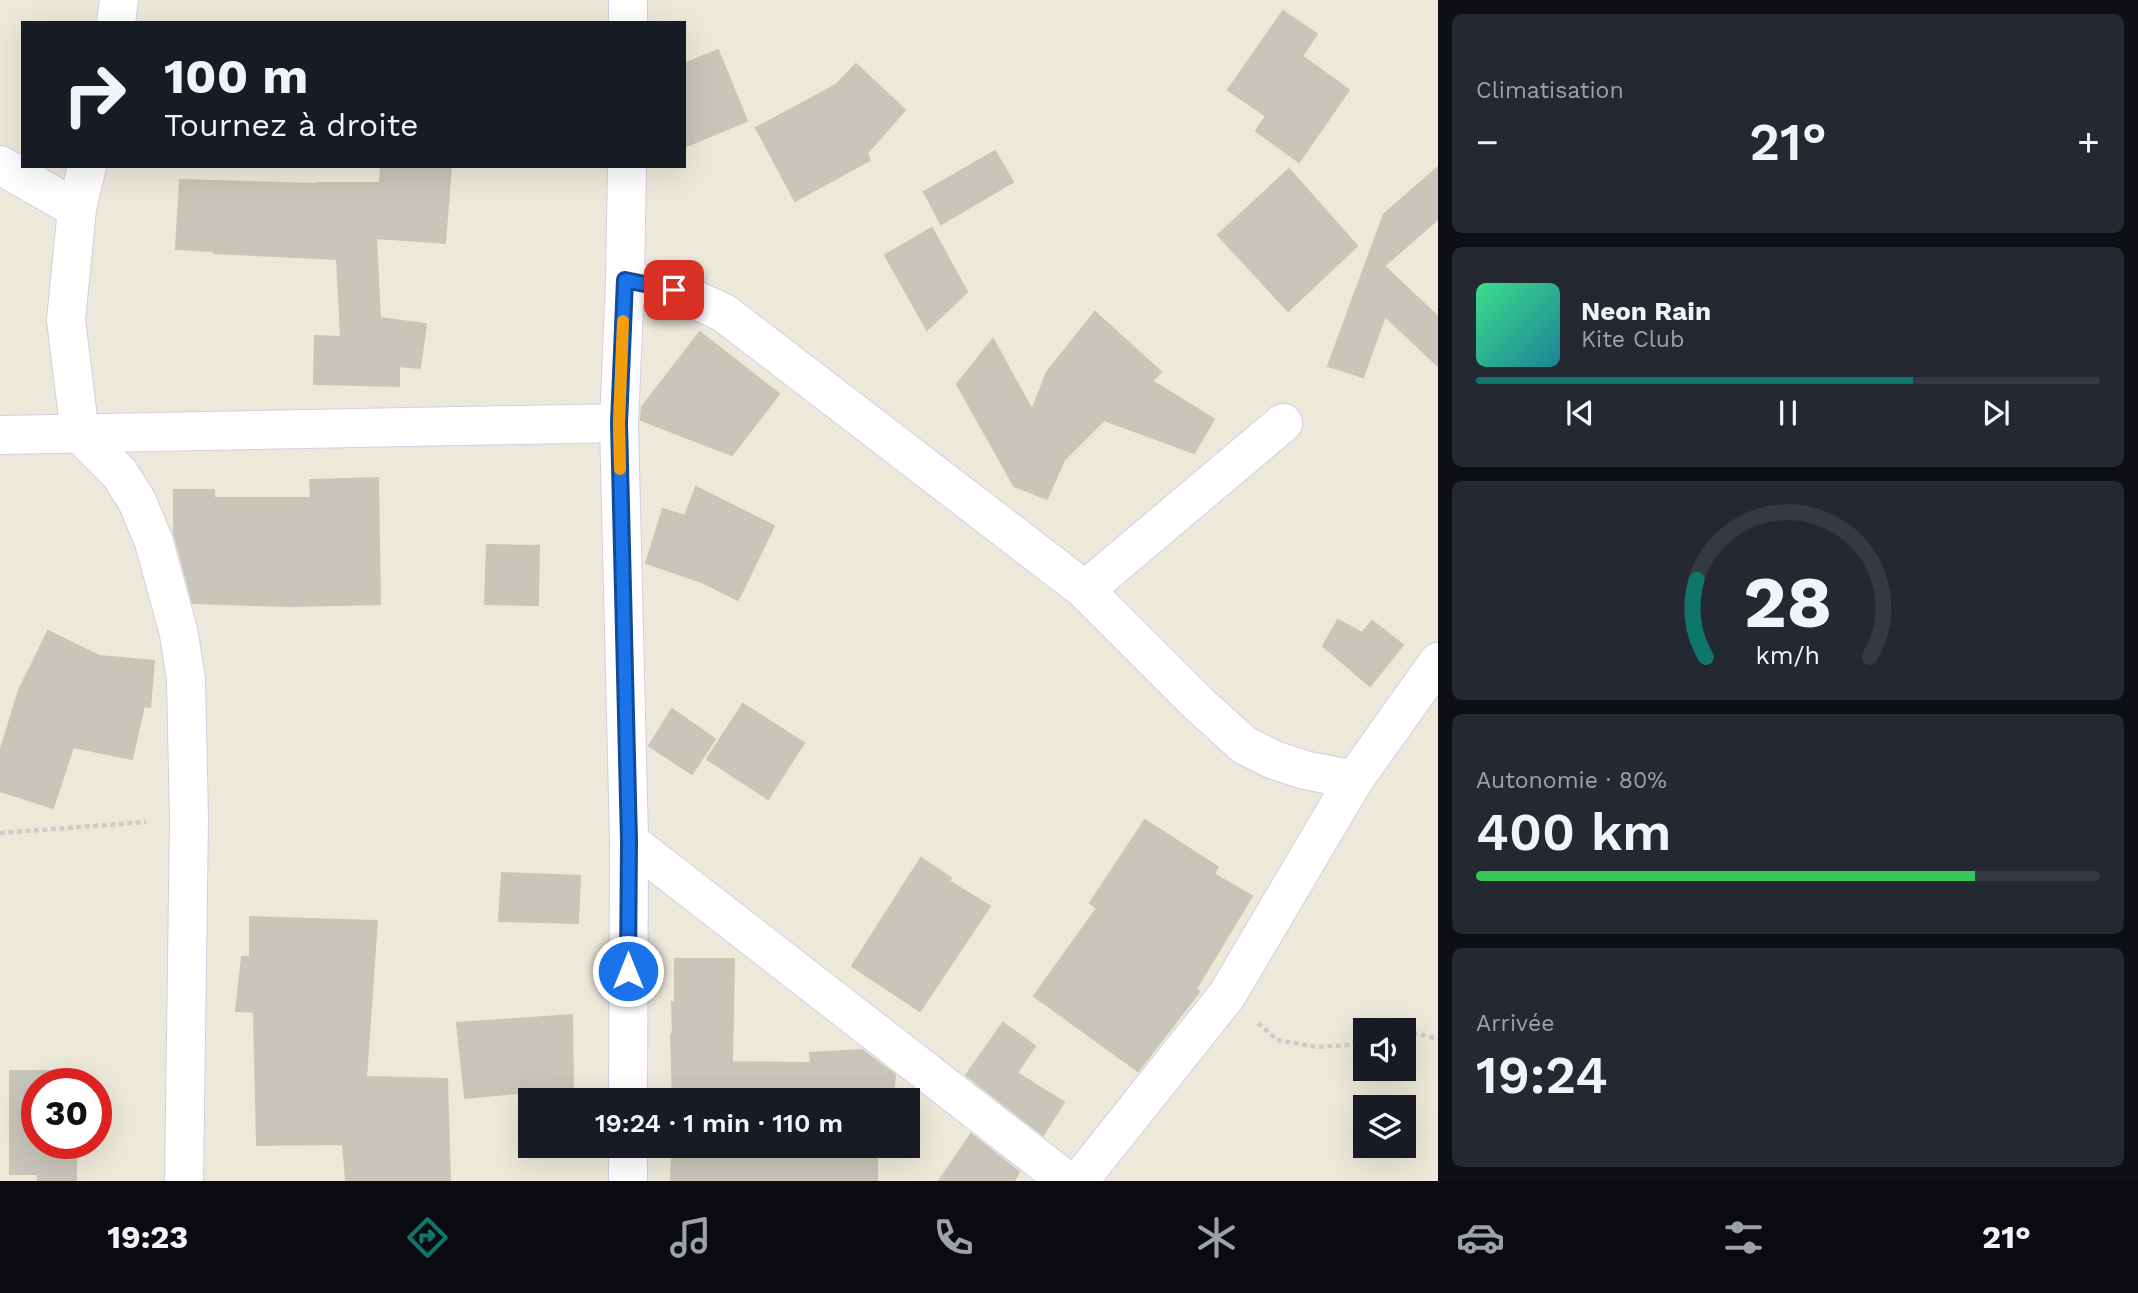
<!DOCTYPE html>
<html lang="fr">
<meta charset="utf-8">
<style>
body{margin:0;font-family:"Work Sans",sans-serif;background:#242831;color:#f1f3f6;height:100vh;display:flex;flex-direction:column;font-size:26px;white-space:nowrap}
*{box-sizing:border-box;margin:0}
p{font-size:23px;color:#9ea1a6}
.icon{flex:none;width:38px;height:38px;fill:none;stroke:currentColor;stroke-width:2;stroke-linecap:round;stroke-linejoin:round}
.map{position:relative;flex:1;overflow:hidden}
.drawer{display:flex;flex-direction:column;gap:14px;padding:14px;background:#0d0f14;width:700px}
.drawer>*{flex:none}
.banner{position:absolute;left:21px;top:21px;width:665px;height:147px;border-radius:0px;box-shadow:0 7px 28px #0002;background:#171b24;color:#f1f3f6;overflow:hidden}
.controls{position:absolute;left:1353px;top:1018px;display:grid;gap:14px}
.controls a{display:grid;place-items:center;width:63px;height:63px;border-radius:0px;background:#171b24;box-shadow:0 7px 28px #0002;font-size:35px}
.speed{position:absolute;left:21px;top:1068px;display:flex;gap:14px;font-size:35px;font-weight:700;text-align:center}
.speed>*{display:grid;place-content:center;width:91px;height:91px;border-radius:50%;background:#171b24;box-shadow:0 7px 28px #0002;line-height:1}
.speed .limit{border:10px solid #d22;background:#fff;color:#111}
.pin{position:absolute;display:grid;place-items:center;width:60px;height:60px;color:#fff;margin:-30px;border-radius:14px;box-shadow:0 4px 10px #0006}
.me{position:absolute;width:77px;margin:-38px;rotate:0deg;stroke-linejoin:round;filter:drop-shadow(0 0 5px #0008)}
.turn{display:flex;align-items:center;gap:24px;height:147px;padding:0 28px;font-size:32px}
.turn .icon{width:91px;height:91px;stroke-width:2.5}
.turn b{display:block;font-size:49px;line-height:60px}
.big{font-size:52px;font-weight:600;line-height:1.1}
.drawer .tile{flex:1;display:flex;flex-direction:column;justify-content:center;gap:10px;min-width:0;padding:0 24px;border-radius:10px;background:#242831}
.drawer .dial{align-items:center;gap:0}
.dial svg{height:182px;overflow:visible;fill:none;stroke:#363941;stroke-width:7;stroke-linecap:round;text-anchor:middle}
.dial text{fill:#f1f3f6;stroke:none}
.song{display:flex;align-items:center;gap:21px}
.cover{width:84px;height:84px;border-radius:10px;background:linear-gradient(135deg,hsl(150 70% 55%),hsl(190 70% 35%))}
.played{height:7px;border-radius:4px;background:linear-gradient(90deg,#0f766e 70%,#363941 70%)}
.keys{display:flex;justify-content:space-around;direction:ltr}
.heat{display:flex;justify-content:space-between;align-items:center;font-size:38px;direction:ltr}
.charge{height:10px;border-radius:5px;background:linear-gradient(90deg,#34c759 80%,#363941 0)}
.trip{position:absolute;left:518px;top:1088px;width:402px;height:70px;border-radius:0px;background:#171b24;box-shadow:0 7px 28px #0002;font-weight:600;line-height:70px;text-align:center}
.tab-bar{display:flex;height:112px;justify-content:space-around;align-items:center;background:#090b0e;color:#9ea1a6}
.tab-bar .icon{width:49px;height:49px}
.tab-bar .on{color:#0f766e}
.tab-bar b{font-size:32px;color:#f1f3f6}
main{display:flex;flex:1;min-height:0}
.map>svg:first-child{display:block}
.building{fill:#c8c6ba;stroke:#c9c6b4;stroke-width:2}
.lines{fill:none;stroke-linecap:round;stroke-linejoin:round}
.minor-casing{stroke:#d0cfe4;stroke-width:40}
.path{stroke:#ccc;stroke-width:4.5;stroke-dasharray:5 3.5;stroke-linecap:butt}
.minor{stroke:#fff;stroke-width:38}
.route-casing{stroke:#114b97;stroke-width:18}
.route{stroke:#1a73e8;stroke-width:12}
.slow{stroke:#f59e0b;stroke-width:12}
</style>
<main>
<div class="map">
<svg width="1438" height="1181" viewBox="0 0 1438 1181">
<rect width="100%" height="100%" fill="#ede9da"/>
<path class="building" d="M1283,11L1317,34L1302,56L1349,90L1299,162L1256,131L1266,116L1228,90Z
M718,50L747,121L684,147V64Z
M856,64L905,110L867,153L870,160L795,201L756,128L836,85Z
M995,151L1013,182L941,224L924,192Z
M381,166H451L445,243L376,238L380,318L426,324L420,368L399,366V386L314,384L315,336L341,337L337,259L214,253L215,251L176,249L180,180L317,184V183H380Z
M1438,167V219L1384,266L1438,317V366L1385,316L1363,377L1328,366L1384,214Z
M1289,169L1357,246L1288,311L1218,235Z
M932,228L967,292L927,330L885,255Z
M1095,312L1161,372L1152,381L1214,419L1194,453L1104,420L1064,460L1047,499L1014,486L957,384L993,339L1032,410L1047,372Z
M700,332L779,394L732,455L641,420L642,407Z
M378,478L380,604L289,606L193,603L174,533V490H214V498H311L310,480Z
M696,487L774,526L738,600L702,582L646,563L663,509L685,516Z
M487,545L539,546L538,605L485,604Z
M1338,620L1362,633L1372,621L1403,645L1370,686L1323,646Z
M48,631L99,656L154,661L150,707L144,706L132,759L73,747L53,808L0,791V752L19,690Z
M743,704L804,743L768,799L707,759Z
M672,709L715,739L692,774L649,746Z
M1145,820L1218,867L1214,874L1252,896L1196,989L1199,992L1138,1071L1034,996L1097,908L1090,903Z
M921,858L951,878L949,881L990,906L920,1011L852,966Z
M502,873L580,876L578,923L499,921Z
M250,917L377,921L366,1077L447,1079L450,1181H346L343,1144L257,1145L254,1012L236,1011L242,957H250Z
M675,959H734L732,1062L811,1063L810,1053L862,1050L895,1075L893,1101H673L671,1034L673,1033L672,1002H675Z
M572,1015L573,1088L465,1098L457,1023Z
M1003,1023L1035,1046L1017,1073L1064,1102L1043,1135L966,1075Z
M10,1071H76V1083H37V1143H76V1181H38V1174H10Z
M971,1134L1019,1172L1014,1181H939Z
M672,1146H877V1181H671Z"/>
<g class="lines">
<defs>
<path id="minor" d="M116,23L119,0
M628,23V0
M0,165L77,209
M87,166L77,209L66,320L80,434L120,474L137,501L154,542L179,634L186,680L189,819L184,1181
M627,166L625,280L619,423L629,841L628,1101
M625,280L674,290L724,313L1085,590L1199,704L1244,745L1274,760L1305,770L1354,780
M0,435L619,423
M1085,590L1283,423
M629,841L1067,1181
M628,1181V1146
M1079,1181L1227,995L1354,780L1438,662"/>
</defs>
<use href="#minor" class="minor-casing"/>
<path class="path" d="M0,833L146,822
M1258,1023L1277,1040L1317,1047L1347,1045L1365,1039
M1404,1033L1418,1034L1438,1039"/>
<use href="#minor" class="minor"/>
</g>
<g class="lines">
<defs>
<path id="route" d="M628,971L629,841L619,423L625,280L674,290"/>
</defs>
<use href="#route" class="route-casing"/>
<use href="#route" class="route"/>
<path class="slow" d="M620,469L619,423L623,321"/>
</g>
</svg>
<div class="controls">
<a><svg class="icon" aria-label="sound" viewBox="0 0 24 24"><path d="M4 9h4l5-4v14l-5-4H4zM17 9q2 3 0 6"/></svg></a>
<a><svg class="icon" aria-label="layers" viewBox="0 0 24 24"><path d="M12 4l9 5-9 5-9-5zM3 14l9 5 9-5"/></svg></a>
</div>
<div class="speed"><div class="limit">30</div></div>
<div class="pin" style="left:674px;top:290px;background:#d93025"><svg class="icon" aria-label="arrive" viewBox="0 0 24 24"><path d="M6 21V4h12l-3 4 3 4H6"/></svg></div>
<svg class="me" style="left:628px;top:971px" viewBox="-20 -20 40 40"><circle r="17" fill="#1a73e8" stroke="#fff" stroke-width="3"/><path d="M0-11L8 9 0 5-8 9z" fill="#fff"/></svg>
<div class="trip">19:24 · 1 min · 110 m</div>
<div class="banner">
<div class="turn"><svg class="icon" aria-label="right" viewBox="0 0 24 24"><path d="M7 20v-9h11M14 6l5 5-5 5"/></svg><div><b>100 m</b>Tournez à droite</div></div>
</div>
</div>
<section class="drawer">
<div class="tile"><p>Climatisation</p>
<div class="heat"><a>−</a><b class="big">21°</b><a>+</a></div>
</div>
<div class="tile">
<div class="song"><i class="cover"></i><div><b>Neon Rain</b><p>Kite Club</p></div></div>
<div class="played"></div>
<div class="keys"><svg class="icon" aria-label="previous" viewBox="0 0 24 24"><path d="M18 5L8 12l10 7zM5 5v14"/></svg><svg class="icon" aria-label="pause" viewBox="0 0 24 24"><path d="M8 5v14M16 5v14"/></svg><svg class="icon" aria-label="next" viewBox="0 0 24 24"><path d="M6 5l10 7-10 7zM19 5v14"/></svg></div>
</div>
<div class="tile dial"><svg viewBox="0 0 100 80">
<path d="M14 69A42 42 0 1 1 86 69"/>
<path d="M14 69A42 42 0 0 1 10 35" stroke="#0f766e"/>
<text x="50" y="56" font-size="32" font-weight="700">28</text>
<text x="50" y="72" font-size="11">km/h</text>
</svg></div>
<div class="tile"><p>Autonomie · 80%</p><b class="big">400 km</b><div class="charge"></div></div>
<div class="tile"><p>Arrivée</p><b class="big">19:24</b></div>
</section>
</main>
<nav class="tab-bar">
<b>19:23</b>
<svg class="icon on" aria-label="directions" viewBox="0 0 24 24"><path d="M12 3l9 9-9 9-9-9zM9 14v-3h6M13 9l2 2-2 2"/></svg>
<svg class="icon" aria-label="music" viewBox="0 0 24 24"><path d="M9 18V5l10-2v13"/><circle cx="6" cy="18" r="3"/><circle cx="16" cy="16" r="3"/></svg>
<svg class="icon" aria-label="phone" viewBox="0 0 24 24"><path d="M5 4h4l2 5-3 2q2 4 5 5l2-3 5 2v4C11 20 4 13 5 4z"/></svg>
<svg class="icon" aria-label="climate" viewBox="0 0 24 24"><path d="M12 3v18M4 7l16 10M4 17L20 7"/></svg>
<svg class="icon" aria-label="car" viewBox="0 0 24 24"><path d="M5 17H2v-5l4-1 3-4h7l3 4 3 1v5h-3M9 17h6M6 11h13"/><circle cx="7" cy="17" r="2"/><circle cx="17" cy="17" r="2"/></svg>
<svg class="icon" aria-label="filters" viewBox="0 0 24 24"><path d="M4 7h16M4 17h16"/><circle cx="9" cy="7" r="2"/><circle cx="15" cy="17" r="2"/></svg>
<b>21°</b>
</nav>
